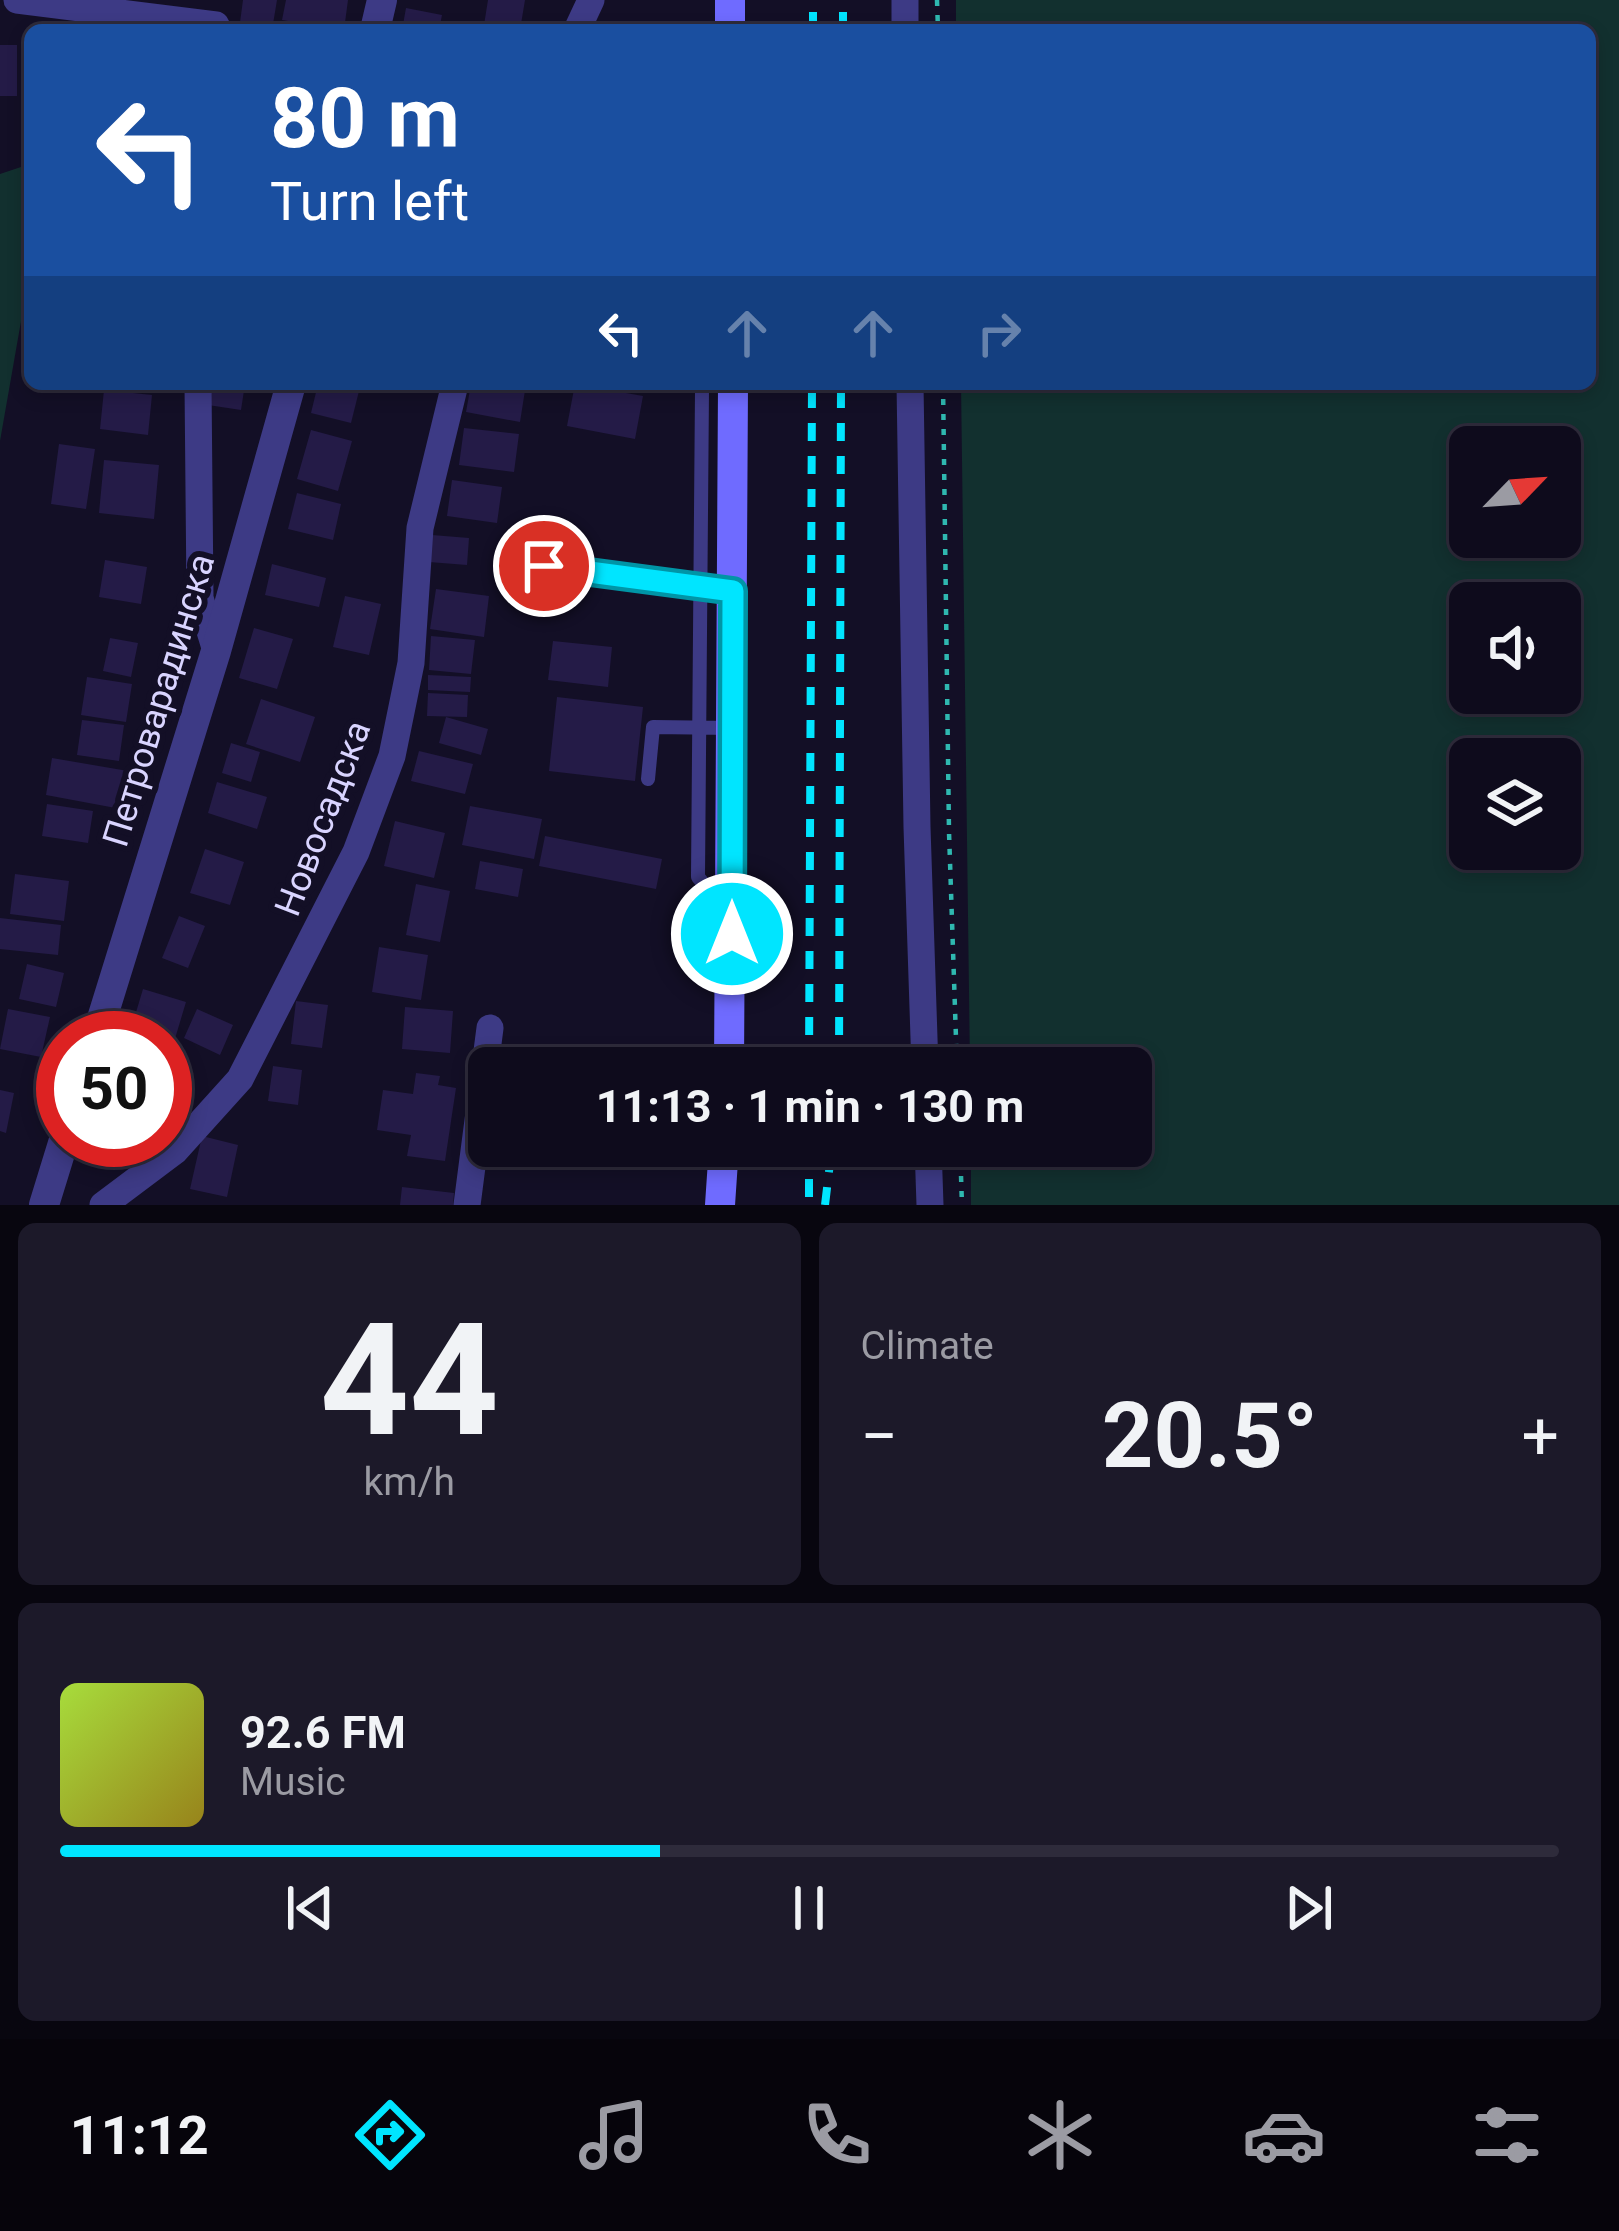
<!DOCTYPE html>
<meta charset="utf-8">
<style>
body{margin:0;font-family:Roboto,sans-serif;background:#1c1929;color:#f1f3f6;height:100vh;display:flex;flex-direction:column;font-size:45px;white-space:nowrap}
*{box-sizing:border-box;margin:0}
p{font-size:39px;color:#9b9ba3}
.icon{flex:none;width:66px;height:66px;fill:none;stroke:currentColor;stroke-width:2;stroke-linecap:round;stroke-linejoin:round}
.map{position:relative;height:1205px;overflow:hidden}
.side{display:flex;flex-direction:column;gap:18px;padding:18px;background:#08060f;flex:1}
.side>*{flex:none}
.guide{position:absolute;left:24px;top:24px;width:1572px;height:366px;border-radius:18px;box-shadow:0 6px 18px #0003,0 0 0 3px #2e2b3b;background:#1a4fa0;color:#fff;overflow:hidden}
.needle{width:78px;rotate:65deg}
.tools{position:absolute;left:1449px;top:426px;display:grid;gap:24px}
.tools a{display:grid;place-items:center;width:132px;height:132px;border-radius:18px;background:#0e0b1c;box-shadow:0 6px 18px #0003,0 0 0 3px #2e2b3b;font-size:60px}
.speed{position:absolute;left:36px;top:1011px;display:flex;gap:24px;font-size:60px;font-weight:700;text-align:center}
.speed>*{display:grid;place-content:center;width:156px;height:156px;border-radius:50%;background:#0e0b1c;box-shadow:0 6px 18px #0003,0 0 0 3px #2e2b3b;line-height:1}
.speed .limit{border:18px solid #d22;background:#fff;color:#111}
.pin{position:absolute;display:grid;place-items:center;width:102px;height:102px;color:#fff;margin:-51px;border:6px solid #fff;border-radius:50%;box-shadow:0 3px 12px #0007}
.me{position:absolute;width:132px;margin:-66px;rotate:0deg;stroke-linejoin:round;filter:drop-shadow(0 0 9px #0008)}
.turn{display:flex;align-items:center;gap:42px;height:252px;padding:0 48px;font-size:54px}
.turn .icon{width:156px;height:156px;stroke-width:2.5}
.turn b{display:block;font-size:84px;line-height:102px}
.lanes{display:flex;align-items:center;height:114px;padding:0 48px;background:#0003;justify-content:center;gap:60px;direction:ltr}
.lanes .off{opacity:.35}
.big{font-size:90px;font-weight:700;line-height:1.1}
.side .widget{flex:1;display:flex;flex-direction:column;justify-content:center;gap:18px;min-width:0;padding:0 42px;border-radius:18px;background:#1c1929}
.side .dial{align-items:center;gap:0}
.dial b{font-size:156px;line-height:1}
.song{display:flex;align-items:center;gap:36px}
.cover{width:144px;height:144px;border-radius:18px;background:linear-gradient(135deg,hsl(80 70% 55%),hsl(50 70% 35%))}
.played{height:12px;border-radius:6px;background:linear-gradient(90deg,#00e5ff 40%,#2e2b3b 40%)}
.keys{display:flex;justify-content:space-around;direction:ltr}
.heat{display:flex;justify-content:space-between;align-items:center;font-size:66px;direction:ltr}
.side .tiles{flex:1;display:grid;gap:18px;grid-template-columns:1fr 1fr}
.widget:last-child{grid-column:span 2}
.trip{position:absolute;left:468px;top:1047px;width:684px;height:120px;border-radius:18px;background:#0e0b1c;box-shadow:0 6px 18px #0003,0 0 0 3px #2e2b3b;font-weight:700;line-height:120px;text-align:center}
.tabs{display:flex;height:192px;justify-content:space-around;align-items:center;background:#06040b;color:#9b9ba3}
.tabs .icon{width:84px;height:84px}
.tabs .on{color:#00e5ff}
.tabs b{font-size:54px;color:#f1f3f6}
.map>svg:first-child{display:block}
.green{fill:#12302f;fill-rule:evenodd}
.building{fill:#241b47}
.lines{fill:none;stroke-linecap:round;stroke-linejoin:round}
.path{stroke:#2fb8b0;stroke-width:4.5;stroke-dasharray:6 9;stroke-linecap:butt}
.service{stroke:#3d3a85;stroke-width:14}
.minor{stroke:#3d3a85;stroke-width:27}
.tertiary{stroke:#3d3a85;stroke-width:30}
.secondary{stroke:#6f6bff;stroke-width:30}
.rail{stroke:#00e5ff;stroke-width:8;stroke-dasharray:18 15;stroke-linecap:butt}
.route-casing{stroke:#0095a6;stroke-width:30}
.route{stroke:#00e5ff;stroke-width:21}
.labels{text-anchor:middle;stroke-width:12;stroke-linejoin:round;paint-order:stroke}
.street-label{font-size:36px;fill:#d9d4ff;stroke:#130f26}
</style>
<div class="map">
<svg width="1619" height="1205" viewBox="0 0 1619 1205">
<rect width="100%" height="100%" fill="#130f26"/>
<path class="green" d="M956,0H1619V1205H971V1146H1131V1068H970L961,384H1590V30H956ZM1470,447H1560V537H1470ZM1470,603H1560V693H1470ZM1470,759H1560V849H1470Z
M30,164V270L0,441V174Z"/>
<path class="building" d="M243,0H277L272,30H239Z
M286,0H348L344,30L282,20Z
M488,0H525L520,30L484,25Z
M406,8L442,15L439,30H402Z
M0,45H17V96H0Z
M211,384H245L241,410L208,405Z
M318,384L359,391L351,423L311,413Z
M471,384H526L520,422L466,412Z
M575,384L643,396L635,439L567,426Z
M104,390L152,395L148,435L100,429Z
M464,428L519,434L514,472L459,465Z
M311,430L352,441L338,491L297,479Z
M59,444L95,449L86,509L51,504Z
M104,460L159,465L154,519L99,513Z
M452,480L502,487L497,523L447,516Z
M297,493L341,504L333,540L288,529Z
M432,535L469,538L467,565L429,562Z
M105,560L147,567L141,604L99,597Z
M272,564L326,578L319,607L265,595Z
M436,589L489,596L484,637L430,629Z
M345,596L381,604L369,655L333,647Z
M254,628L293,639L277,689L239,678Z
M431,636L475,640L471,674L429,670Z
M110,638L138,643L131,677L103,671Z
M553,641L612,647L608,687L548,680Z
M428,675L471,677L470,692L428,690Z
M87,677L132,684L126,722L81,715Z
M428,693L468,695L467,717L427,716Z
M557,697L643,707L635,781L549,771Z
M261,699L315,717L300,762L246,744Z
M446,717L488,729L481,755L439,743Z
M82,720L124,725L119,761L77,755Z
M231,743L260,752L251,782L222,773Z
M419,751L473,764L465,794L411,781Z
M52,758L128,771L121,809L46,795Z
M217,782L267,797L257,829L208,813Z
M47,804L93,811L88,843L42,836Z
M470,806L542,819L534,859L462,845Z
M395,821L445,833L434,878L384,866Z
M545,836L662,859L656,889L539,866Z
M205,849L244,862L230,905L190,893Z
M480,861L523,869L518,897L475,889Z
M15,874L69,881L64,921L10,914Z
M416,884L450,891L440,942L406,935Z
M179,916L205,926L188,968L162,958Z
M0,918L61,925L58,955L0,949Z
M379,947L428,955L421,1000L372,992Z
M27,964L64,973L56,1007L19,999Z
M143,989L186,1002L174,1042L131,1029Z
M296,1001L328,1005L322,1048L291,1044Z
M405,1007L453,1011L450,1053L402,1049Z
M8,1009L50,1017L41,1057L0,1049Z
M197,1009L233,1025L220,1055L184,1038Z
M273,1066L302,1070L298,1105L268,1101Z
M416,1073L440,1076L438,1085L456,1088L445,1161L407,1156L411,1135L377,1130L383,1090L413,1094Z
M165,1077L190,1091L174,1122L165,1117Z
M0,1090L14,1093L6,1133L0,1131Z
M202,1136L238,1145L227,1197L190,1189Z
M90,1140H126L121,1152Z
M402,1187L454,1193L453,1205H400Z"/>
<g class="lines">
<path class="path" d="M937,0L938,30
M943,384L949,832L957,1068
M960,1146L962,1205"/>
<path class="service" d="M702,390L698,877L707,888L732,887
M544,566L733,591
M648,779L653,727L732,728"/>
<path class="minor" d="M17,0L216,25
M905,0V30
M577,30L591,0
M198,384L200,598L216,651
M910,384L917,827L925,1068
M928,1146L930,1205
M103,1205L175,1151L240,1079L356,852L392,756L411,663L420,528L455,384
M467,1205L490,1028"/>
<path class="tertiary" d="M375,30L382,0
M96,1038L216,651L291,384
M44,1205L64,1140"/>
<path class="secondary" d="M730,0V30
M729,1068L733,384
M720,1205L724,1146"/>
<path class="rail" d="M813,30V0
M843,30V0
M809,1068L812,384
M839,1068L841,384
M809,1146V1205
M825,1205L832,1146"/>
</g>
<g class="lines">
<defs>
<path id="route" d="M544,566L733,591L732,934"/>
</defs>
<use href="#route" class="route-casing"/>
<use href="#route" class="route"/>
</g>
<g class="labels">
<g class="street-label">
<text transform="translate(158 700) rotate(-73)" y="13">Петроварадинска</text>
<text transform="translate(322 818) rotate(-69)" y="13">Новосадска</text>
</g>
</g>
</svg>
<div class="tools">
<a><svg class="needle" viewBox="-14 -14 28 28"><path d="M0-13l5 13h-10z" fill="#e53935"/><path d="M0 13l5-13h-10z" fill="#9b9ba3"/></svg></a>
<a><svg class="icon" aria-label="sound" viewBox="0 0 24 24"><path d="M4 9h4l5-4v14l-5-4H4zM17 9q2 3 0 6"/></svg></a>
<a><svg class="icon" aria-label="layers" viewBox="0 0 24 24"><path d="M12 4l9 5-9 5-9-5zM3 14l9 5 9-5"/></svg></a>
</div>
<div class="speed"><div class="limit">50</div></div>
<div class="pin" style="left:544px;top:566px;background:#d93025"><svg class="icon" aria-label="arrive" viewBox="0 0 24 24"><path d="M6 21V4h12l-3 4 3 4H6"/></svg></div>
<svg class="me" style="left:732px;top:934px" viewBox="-20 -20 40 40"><circle r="17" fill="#00e5ff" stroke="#fff" stroke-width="3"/><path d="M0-11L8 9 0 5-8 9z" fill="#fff"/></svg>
<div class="trip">11:13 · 1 min · 130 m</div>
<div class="guide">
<div class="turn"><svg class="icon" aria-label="left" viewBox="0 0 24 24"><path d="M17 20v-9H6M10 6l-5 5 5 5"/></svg><div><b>80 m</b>Turn left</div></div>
<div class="lanes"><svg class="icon" aria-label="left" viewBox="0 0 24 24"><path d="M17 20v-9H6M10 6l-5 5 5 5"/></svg><svg class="icon off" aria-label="ahead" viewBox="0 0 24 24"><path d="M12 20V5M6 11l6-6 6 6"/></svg><svg class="icon off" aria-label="ahead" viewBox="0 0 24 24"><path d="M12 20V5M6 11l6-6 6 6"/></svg><svg class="icon off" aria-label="right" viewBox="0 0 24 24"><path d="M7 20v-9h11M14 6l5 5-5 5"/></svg></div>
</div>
</div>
<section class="side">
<div class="tiles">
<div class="widget dial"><b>44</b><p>km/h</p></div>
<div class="widget"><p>Climate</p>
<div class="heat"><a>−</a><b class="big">20.5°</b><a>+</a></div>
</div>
<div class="widget">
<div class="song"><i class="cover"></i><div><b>92.6 FM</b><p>Music</p></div></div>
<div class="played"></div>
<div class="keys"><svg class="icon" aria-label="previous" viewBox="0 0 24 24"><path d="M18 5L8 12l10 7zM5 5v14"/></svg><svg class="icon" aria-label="pause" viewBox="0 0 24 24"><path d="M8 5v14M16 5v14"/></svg><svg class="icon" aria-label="next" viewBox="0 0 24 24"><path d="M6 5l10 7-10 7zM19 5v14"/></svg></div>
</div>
</div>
</section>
<nav class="tabs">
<b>11:12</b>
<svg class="icon on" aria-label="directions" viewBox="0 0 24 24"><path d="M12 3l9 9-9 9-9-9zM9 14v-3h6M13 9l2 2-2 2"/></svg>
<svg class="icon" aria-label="music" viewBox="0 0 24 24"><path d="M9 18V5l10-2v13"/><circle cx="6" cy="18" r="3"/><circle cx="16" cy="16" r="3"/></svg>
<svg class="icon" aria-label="phone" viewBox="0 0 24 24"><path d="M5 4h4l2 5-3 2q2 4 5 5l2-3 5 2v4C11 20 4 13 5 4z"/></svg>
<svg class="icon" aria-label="climate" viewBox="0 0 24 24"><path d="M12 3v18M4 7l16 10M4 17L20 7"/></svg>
<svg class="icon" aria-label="car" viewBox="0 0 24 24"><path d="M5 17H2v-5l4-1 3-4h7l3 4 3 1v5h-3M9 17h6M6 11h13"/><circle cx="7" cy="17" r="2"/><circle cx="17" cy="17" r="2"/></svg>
<svg class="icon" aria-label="filters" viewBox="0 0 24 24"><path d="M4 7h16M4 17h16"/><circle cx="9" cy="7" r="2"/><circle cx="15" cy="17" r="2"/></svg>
</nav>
